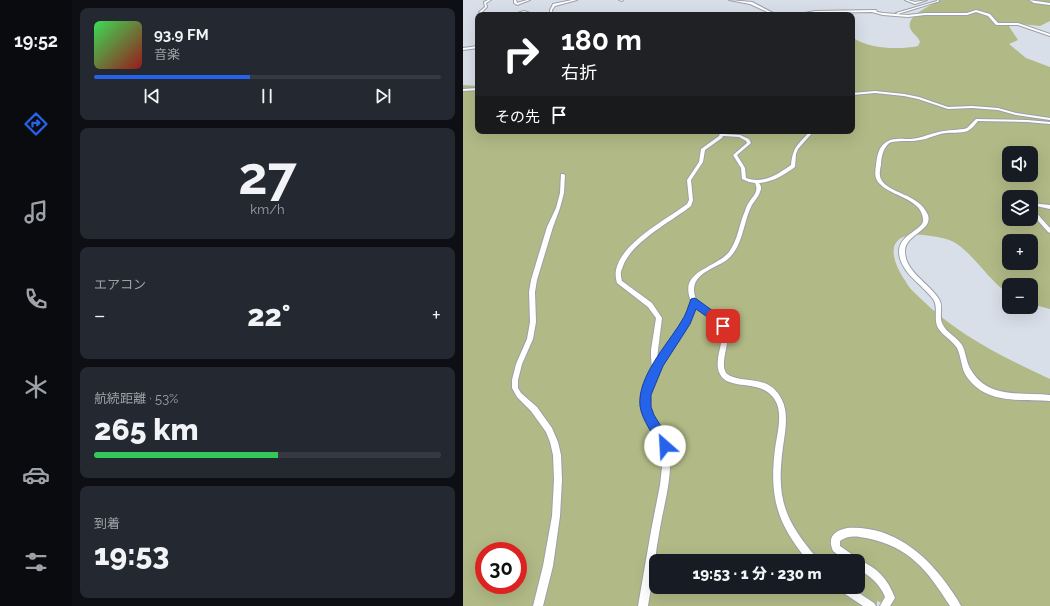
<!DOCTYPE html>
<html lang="ja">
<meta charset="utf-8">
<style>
body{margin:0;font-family:Raleway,"Noto Sans JP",sans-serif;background:#242831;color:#f1f3f6;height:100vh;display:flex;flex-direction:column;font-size:15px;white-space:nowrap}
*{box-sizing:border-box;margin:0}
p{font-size:13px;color:#9ea1a6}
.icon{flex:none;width:22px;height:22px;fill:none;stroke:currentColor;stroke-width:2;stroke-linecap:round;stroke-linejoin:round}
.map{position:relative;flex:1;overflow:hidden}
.details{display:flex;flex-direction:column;gap:8px;padding:8px;background:#0d0f14;width:391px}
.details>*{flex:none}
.guide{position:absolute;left:12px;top:12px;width:380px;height:122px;border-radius:8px;box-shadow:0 4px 16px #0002;background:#202124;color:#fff;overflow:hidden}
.fabs{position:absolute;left:539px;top:146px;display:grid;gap:8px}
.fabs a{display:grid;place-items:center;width:36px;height:36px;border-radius:8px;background:#171b24;box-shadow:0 4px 16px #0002;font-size:20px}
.speed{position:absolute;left:12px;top:542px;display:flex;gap:8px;font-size:20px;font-weight:700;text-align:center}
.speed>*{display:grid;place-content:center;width:52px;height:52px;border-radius:50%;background:#171b24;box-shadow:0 4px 16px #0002;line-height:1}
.speed .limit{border:6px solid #d22;background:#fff;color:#111}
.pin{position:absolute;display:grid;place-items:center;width:34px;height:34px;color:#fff;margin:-17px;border-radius:8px;box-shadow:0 2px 6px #0006}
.me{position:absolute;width:44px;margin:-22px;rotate:334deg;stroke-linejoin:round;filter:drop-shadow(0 0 3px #0008)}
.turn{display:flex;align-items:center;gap:14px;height:84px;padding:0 20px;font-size:18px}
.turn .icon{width:52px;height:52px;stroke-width:2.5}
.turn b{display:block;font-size:28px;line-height:34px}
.then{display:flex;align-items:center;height:38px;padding:0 20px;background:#0003;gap:8px;font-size:15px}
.big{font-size:30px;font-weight:800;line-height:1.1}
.details .widget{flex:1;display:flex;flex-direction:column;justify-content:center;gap:6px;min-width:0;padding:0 14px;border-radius:8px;background:#242831}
.details .dial{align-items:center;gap:0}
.dial b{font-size:52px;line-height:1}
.song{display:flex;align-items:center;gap:12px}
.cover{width:48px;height:48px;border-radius:6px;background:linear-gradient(135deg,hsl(130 70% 55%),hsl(0 70% 35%))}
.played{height:4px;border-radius:2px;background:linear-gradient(90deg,#2563eb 45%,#363941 45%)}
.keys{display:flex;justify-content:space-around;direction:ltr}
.heat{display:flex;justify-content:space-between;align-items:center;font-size:22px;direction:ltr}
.charge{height:6px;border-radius:3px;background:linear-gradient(90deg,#34c759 53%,#363941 0)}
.trip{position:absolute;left:186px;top:554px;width:216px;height:40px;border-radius:8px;background:#171b24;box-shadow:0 4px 16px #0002;font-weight:800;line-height:40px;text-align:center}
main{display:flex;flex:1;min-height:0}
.dock{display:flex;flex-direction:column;width:72px;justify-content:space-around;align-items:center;background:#090b0e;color:#9ea1a6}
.dock .icon{width:28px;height:28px}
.dock .selected{color:#2563eb}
.dock b{font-size:18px;color:#f1f3f6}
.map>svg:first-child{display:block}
.green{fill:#b1b986;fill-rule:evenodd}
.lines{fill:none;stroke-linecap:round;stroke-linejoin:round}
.minor-casing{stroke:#9ba0aa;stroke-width:2}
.minor{fill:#fff;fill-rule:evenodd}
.route{fill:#2563eb;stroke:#184099}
</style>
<main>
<nav class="dock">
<b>19:52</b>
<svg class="icon selected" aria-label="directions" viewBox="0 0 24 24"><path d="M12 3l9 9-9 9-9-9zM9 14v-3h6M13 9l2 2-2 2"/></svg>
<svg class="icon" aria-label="music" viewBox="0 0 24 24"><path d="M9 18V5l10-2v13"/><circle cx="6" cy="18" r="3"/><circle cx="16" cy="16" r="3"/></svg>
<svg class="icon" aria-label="phone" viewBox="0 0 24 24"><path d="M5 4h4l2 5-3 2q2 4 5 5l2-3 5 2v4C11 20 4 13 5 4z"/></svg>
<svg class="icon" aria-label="climate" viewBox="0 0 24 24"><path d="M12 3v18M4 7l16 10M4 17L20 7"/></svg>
<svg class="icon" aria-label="car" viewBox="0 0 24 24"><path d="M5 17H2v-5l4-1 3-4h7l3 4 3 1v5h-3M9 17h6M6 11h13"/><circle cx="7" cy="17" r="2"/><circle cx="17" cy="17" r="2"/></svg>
<svg class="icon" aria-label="filters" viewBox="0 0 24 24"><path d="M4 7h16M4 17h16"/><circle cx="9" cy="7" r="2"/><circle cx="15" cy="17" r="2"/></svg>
</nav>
<section class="details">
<div class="widget">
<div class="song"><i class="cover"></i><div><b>93.9 FM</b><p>音楽</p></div></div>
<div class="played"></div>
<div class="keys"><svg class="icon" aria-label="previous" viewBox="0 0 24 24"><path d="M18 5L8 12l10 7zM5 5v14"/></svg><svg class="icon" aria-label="pause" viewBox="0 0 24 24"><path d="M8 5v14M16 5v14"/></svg><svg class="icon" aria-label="next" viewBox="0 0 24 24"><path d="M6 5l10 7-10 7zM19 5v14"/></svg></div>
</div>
<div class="widget dial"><b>27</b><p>km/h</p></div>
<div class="widget"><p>エアコン</p>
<div class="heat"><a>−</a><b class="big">22°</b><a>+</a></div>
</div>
<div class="widget"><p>航続距離 · 53%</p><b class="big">265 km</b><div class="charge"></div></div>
<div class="widget"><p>到着</p><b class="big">19:53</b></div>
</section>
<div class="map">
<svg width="587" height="606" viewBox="0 0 587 606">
<rect width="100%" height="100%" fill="#d9dfe9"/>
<path class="green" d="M479,0H587V21L577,26L549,23L546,25L547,28L555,40L546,44L563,58L587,67V309L568,304V285H546V294C526,281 514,258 494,244C487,239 476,237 468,236C426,229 422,251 443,282C446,288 452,293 457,298C493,334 541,358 587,379V606H426L414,601V606H0V85L15,86V131H389V37C404,49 437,50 455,46L457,42C455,36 451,35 448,30C440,16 470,4 479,0ZM546,153H568V175H546ZM546,197H568V219H546ZM546,241H568V263H546ZM21,551H55V585H21ZM193,561H395V587H193Z"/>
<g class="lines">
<defs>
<path id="minor" d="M25,0H28L23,3L24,7L19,12L21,15H18L16,12L22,7L21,2Z
M51,0H53L54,3L64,0H67L54,5L51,3Z
M109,0H114L92,6L89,10L90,15H88L87,10L90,4Z
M156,0H160L159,1Z
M266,0L289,2L314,15H311L287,4Z
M442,0H445L452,2L464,0L452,4Z
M474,0L477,1L435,14L433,13L474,1Z
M566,0L587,3V5L571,3Z
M413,10L414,12L420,13L445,15L462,13H504L513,10L527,14L535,23H555L587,34V36L555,25H533L525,16L513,12L504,15H462L445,17L420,15L409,12L352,13L332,15L352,11Z
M61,11L73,15H69L61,13L48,15Z
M15,46V48L0,50V48Z
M15,88V90L0,91V89Z
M412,91L441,94L456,97L485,107L509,106L535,108L553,113L587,118V120L553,115L535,110L509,108L485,109L455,99L441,96L412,93L389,95V93Z
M513,119L564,120L587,122V124L564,122L515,121C512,124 510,128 506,130C501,134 489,132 483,133C473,134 466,139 457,140C448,142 438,140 429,142C425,143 423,146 421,150C419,155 418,159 418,165C417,169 416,175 418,179C425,194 456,193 465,215C470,231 442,234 442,251C442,272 465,282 476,299C481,307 475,317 480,325C484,333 494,337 499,345C503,352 503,362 508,370C525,399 558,392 587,395V401C556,399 521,405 502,374C498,366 498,356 494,348C489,340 480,336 475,328C470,319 476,308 470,299C459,284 436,272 436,251C437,233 462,230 460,219C459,199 428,196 417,184C411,179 412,172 413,165C414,157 415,148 422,143C429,137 440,139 448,139C458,138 463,135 472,133C481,130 492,130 501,129L504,128Z
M258,131H262L261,134L277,135L286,139L288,143L287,144L274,155L282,168L283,178C300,184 314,175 328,165C330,146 335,145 347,131H351L335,149L333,154L332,167C321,175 310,182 296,183C298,186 299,188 297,192C295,198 290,202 288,207C280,224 280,246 265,259C254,268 231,272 231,290C231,310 258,310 264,327C269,339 255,365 264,374C268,377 274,378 278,379C297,381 310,382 319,400C326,414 322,432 320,447C313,498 321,520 354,558L355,561H345C314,524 306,497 312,449C314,435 319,417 314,404C302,375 264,394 256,372C251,358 262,342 258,327L250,319L233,307C229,317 225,326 220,335C212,347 203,358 196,370C193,377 189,380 188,389C182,416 205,433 207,458C208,482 201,505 197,528C192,554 190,580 185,606H175L188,531L197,485L199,467L198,450L196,442L182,413L180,405L179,396L181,388L189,368L188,357V350L193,318L185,307L154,283C143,250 202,221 224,204L226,200L224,180L236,162L238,149L256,136ZM260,136L276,137L283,141L284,143L270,155L278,168L279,179L286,182L292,183C295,189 293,193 289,198C286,202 283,206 282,211C276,224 275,240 266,252C252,269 213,271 229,303L218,327L194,360L195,350L199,318L189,303L159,281C158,277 157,272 159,269C166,243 208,222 228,206L230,200L228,180L240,162L242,150L259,138Z
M98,174H100L102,175L101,193L97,208L90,227L74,280L72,292L73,322L70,339L59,364L55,380V388L58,393L74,407L89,428L95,442L98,455L99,480L97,516L90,566L80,606H70L80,566L89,516L91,480L90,455L87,442L83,432L68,411L54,397L49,388V380L53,364L64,339L67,322L66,292L68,280L84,227L93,208L97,193Z
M568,203L587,205V209L568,205Z
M568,208L570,209L587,228V233L585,232L568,213Z
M384,528C426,525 460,551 483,583C488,590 494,598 498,606H487C464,570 447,547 403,538C394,536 384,535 377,541V546L394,558L395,560C414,567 425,579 432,598L427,606H417L422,597C417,584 407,576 395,569V561H383L370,551C364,537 371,531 384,528Z
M374,587H387L411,603L413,606H400L376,590Z"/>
</defs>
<use href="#minor" class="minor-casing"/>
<use href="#minor" class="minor"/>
</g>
<path class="route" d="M232,298L257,316L265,326L264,328H257L250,321L233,309L227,324L200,366L188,395V407L191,415L201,431L208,446L206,450L202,452L198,450C192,436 179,421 177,406C174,377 204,345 218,322C223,315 225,307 228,299Z"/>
</svg>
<div class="fabs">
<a><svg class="icon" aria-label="sound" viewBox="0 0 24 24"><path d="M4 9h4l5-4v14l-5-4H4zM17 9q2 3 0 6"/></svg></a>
<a><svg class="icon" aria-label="layers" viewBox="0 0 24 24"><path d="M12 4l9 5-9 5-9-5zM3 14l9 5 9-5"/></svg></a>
<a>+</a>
<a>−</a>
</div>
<div class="speed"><div class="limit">30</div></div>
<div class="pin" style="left:260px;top:326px;background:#d93025"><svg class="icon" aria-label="arrive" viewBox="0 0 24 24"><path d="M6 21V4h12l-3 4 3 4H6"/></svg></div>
<svg class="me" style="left:202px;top:446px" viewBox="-20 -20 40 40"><circle r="19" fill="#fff"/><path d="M0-13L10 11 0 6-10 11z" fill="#2563eb"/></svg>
<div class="trip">19:53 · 1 分 · 230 m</div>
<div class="guide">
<div class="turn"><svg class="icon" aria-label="right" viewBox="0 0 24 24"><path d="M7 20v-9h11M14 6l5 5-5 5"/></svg><div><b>180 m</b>右折</div></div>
<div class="then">その先<svg class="icon" aria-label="arrive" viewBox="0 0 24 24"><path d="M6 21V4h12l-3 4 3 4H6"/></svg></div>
</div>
</div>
</main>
